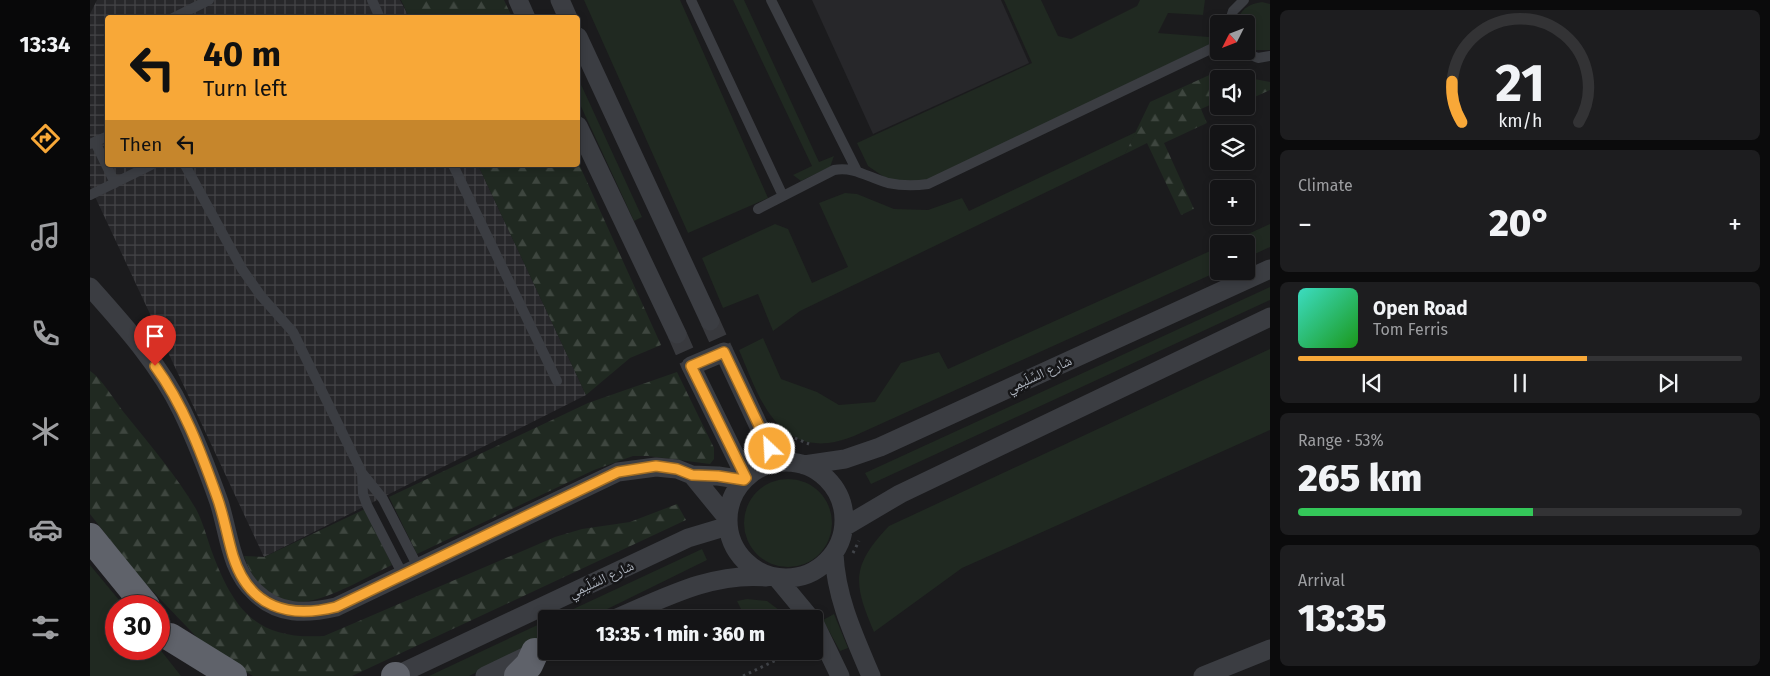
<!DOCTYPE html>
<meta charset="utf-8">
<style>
body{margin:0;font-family:"Fira Sans","Noto Naskh Arabic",sans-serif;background:#1d1d1f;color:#f1f3f6;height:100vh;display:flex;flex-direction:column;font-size:19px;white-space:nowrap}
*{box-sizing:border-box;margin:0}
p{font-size:16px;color:#9d9ea1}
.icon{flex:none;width:28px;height:28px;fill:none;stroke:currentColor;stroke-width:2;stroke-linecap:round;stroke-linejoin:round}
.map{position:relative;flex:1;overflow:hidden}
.sheet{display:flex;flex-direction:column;gap:10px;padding:10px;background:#0b0b0c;width:500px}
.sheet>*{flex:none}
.hud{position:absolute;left:15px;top:15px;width:475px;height:152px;border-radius:5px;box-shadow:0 2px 8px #0003,0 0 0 1px #333335;background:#f8a838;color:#111;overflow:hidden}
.needle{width:32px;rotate:228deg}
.controls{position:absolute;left:1120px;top:15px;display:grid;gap:10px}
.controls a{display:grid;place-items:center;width:45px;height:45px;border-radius:5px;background:#141416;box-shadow:0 2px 8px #0003,0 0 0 1px #333335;font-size:25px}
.speed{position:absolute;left:15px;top:595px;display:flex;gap:10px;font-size:25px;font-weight:700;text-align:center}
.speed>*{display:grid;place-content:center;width:65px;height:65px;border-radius:50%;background:#141416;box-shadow:0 2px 8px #0003,0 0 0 1px #333335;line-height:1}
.speed .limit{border:8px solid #d22;background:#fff;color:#111}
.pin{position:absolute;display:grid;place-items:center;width:42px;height:42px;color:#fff;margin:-51px -21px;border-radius:50% 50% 50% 0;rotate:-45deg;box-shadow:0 0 5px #0007}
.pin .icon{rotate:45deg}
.me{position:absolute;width:55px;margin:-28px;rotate:335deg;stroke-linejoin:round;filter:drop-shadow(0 0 4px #0008)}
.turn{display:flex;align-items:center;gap:18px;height:105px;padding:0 15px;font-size:22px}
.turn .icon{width:65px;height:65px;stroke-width:2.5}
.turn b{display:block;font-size:35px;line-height:42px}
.then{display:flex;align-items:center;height:48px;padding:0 15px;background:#0003;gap:10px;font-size:19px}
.big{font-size:38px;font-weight:800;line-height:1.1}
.sheet .card{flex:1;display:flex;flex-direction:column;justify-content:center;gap:8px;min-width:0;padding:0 18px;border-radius:8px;background:#1d1d1f}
.sheet .dial{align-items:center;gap:0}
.dial svg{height:130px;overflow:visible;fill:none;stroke:#333335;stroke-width:7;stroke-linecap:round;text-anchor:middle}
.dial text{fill:#f1f3f6;stroke:none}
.song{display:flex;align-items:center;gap:15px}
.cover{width:60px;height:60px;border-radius:8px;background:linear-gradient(135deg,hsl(170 70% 55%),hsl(120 70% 35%))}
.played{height:5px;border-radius:2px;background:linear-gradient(90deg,#f8a838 65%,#333335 65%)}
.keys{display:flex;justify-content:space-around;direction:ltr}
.heat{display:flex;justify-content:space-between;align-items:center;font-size:28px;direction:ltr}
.charge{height:8px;border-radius:4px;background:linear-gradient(90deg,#34c759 53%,#333335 0)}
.trip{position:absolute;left:448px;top:610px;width:285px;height:50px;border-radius:5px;background:#141416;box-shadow:0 2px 8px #0003,0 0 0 1px #333335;font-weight:800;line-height:50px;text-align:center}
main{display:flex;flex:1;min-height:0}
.menu{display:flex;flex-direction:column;width:90px;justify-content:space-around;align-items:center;background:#080809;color:#9d9ea1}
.menu .icon{width:35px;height:35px}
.menu .selected{color:#f8a838}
.menu b{font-size:22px;color:#f1f3f6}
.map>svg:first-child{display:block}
.built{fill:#27272a}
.industrial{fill:url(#industrial-grid)}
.green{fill:#202921}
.forest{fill:url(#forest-firs)}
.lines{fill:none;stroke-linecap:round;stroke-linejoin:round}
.minor-tunnel{stroke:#38393d;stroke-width:19;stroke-dasharray:19 9;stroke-linecap:butt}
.path{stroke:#414449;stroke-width:3;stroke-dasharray:2.5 4;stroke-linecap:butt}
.service{stroke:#3b3d42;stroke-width:10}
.minor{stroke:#3b3d42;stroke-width:19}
.trunk{stroke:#5f626a;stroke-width:28}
.route-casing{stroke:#a16d24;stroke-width:12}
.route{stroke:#f8a838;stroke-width:9}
.labels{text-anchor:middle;stroke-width:5;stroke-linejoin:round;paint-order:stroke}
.street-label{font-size:14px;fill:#adb3bd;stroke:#161618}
</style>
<main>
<nav class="menu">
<b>13:34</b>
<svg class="icon selected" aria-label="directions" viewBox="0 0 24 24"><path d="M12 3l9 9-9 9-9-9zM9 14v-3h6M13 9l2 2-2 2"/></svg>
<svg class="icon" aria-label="music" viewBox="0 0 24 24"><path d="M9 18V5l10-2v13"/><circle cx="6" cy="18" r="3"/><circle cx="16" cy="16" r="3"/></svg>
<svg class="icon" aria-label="phone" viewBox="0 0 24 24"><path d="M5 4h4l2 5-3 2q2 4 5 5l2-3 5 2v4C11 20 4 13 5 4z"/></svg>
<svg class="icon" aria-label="climate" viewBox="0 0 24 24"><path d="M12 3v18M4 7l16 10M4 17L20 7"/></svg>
<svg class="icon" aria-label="car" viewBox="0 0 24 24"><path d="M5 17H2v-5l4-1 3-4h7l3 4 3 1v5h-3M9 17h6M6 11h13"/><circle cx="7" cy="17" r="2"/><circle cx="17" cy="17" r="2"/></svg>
<svg class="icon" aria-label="filters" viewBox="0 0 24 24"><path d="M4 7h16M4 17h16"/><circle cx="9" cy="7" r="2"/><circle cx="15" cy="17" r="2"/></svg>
</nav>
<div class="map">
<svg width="1180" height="676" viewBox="0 0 1180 676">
<defs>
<pattern id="industrial-grid" width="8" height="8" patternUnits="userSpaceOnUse" patternTransform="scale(1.25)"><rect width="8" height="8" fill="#27272a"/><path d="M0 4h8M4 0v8" fill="none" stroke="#444447"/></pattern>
<pattern id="forest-firs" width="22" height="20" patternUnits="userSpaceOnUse" patternTransform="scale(1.25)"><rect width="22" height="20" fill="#202921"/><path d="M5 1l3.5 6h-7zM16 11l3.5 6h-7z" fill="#3e463f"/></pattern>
</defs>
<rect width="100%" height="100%" fill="#1b1b1d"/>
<path class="built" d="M722,0H911L939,63L783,134Z"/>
<path class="industrial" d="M7,0H310L319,17L18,18V165H388L496,395L174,557L0,186V14Z"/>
<path class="green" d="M494,0H590L678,198L598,233Z
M643,0H654L729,162L744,156L740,167L711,181L703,175L722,166Z
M914,0H951L968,36L981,39L1047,6L1050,0H1115L1113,15L1078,13L1068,33L1119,37L1122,43L844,180L819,186L797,179L778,166L767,143L942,63Z
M1172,2L1180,4V50H1164L1156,47V24H1147C1149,10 1158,4 1172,2Z
M488,78L552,217L544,221L488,100Z
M1046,132L1035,154L710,311L683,331L668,294L633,308L612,258L685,224L698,229L722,283L758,267L729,203L755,193L767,194L804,209L838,210L872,198L879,211Z
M1180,224V247L1156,258V244H1136Z
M1129,247V271L764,436C756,439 747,442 738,443C683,449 666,389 649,350L673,338L691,379L727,392L749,405L785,402L811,363L849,352L858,369Z
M1180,287V300L781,484L775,473Z
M1180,349V430L872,568L784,632C763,583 761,566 799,526Z
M654 523a44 44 0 1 1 88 0a44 44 0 1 1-88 0Z
M612,549L617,560L497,619H462Z
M0,565L34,606H26V649L69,648L91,676H0Z
M657,599L677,601L701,619H656L647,601Z
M744,614L758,648L750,651L733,620Z
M456,621V639L379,676H339Z"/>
<path class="forest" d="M311,0H414L422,17H319Z
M1137,70L1159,78L1180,82V90L1156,101V79H1129V101L1111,109L1117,123L1074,143L1104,209L1091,215L1057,143L1035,154L1060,102L1126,72Z
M488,162L571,345L540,358L496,395L388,165H488Z
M0,371C10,376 27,404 36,415C60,445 86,475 106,509C113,522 117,538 122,552C144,611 167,640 234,636L465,537L492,529L540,522L587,504L596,520L262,676H163L120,651L50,578L0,514Z
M587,372L624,448V459L620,464L558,456H543L504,470L327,554L299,497L498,403Z
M275,509L302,565C249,590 183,639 154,556L174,557Z"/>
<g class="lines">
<path class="minor-tunnel" d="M620,321L634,352
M587,334L601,366"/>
<path class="path" d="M693,433L719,444
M763,553L769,541
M653,676L705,651"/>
<path class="service" d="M282,0L290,18
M601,0L693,196
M681,0L767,171
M83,18L119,0
M1139,24L1143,11L1154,0
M1151,51L1168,58L1180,56
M5,142L25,183
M0,144L18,136
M95,165L152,269L171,296L203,332L272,473L293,499L328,567
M363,165L467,381
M0,195L61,165
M668,209L744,170C764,166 779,178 798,183C812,186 825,186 838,184L1129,45
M272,473L273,494L277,505L313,575"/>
<path class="minor" d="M428,0L436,18
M470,0L478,18
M488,37L620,321
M488,126L587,334
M0,287C34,325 70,365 92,411C106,440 118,471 129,502C139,533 140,569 165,592C188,615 216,614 246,607L528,472L566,467L587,469L602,475L628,476L654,480
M638 520a58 58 0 1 1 116 0a58 58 0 1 1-116 0Z
M714,465L755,459L790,447L1180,269
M602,475L638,519
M656,478L601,366L634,352L686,463
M754,527L810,494L1180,317
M744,554C746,598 764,636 781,676
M687,578L721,619
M525,619C574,598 622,572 676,577
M724,622L750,676
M305,676L598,538L638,526
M395,676L443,653
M1113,676L1180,649"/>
<path class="trunk" d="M0,537L56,606
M80,637L143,676
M305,676H306
M428,676L439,665L445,652"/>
</g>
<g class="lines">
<defs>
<path id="route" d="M65,366C93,404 111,452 127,497C134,516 137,536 143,556C159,607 198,619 246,607L528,472L566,466L587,469L602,475L628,476L654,480L656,478L601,366L634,352L680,449"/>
</defs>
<use href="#route" class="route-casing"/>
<use href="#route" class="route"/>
</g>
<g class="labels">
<g class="street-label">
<text transform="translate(949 374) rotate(-25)" y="5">شارع السِّلَيمِي</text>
<text transform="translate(511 579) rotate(-25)" y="5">شارع السِّلَيمِي</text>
</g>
</g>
</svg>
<div class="controls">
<a><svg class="needle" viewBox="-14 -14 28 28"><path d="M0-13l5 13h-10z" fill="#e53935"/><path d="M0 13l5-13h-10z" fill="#9d9ea1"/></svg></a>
<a><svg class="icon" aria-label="sound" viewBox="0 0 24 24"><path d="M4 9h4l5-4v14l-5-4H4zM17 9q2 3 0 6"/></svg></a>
<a><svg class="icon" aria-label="layers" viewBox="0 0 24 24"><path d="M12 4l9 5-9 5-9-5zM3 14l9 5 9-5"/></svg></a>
<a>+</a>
<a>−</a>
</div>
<div class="speed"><div class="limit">30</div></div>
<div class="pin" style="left:65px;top:366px;background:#d93025"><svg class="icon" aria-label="arrive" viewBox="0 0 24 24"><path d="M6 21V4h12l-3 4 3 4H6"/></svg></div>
<svg class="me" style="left:680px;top:449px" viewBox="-20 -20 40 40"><circle r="17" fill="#f8a838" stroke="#fff" stroke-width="3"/><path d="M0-11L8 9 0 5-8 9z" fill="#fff"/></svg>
<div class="trip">13:35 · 1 min · 360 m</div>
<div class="hud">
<div class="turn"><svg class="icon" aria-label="left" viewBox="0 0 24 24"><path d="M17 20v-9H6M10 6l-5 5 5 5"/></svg><div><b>40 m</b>Turn left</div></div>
<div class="then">Then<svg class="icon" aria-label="left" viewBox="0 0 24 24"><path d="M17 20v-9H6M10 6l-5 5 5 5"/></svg></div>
</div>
</div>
<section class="sheet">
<div class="card dial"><svg viewBox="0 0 100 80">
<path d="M14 69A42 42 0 1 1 86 69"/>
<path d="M14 69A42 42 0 0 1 8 44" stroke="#f8a838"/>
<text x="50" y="56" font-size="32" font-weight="700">21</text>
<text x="50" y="72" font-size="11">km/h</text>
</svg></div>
<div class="card"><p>Climate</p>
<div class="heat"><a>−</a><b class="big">20°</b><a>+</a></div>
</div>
<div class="card">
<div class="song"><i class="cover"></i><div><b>Open Road</b><p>Tom Ferris</p></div></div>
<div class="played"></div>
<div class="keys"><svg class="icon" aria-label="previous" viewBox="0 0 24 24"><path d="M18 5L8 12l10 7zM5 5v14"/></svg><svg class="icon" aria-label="pause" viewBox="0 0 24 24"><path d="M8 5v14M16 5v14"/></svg><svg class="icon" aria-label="next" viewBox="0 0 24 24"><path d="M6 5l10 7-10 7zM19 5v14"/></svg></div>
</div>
<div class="card"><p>Range · 53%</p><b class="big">265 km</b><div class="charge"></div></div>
<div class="card"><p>Arrival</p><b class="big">13:35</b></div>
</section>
</main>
